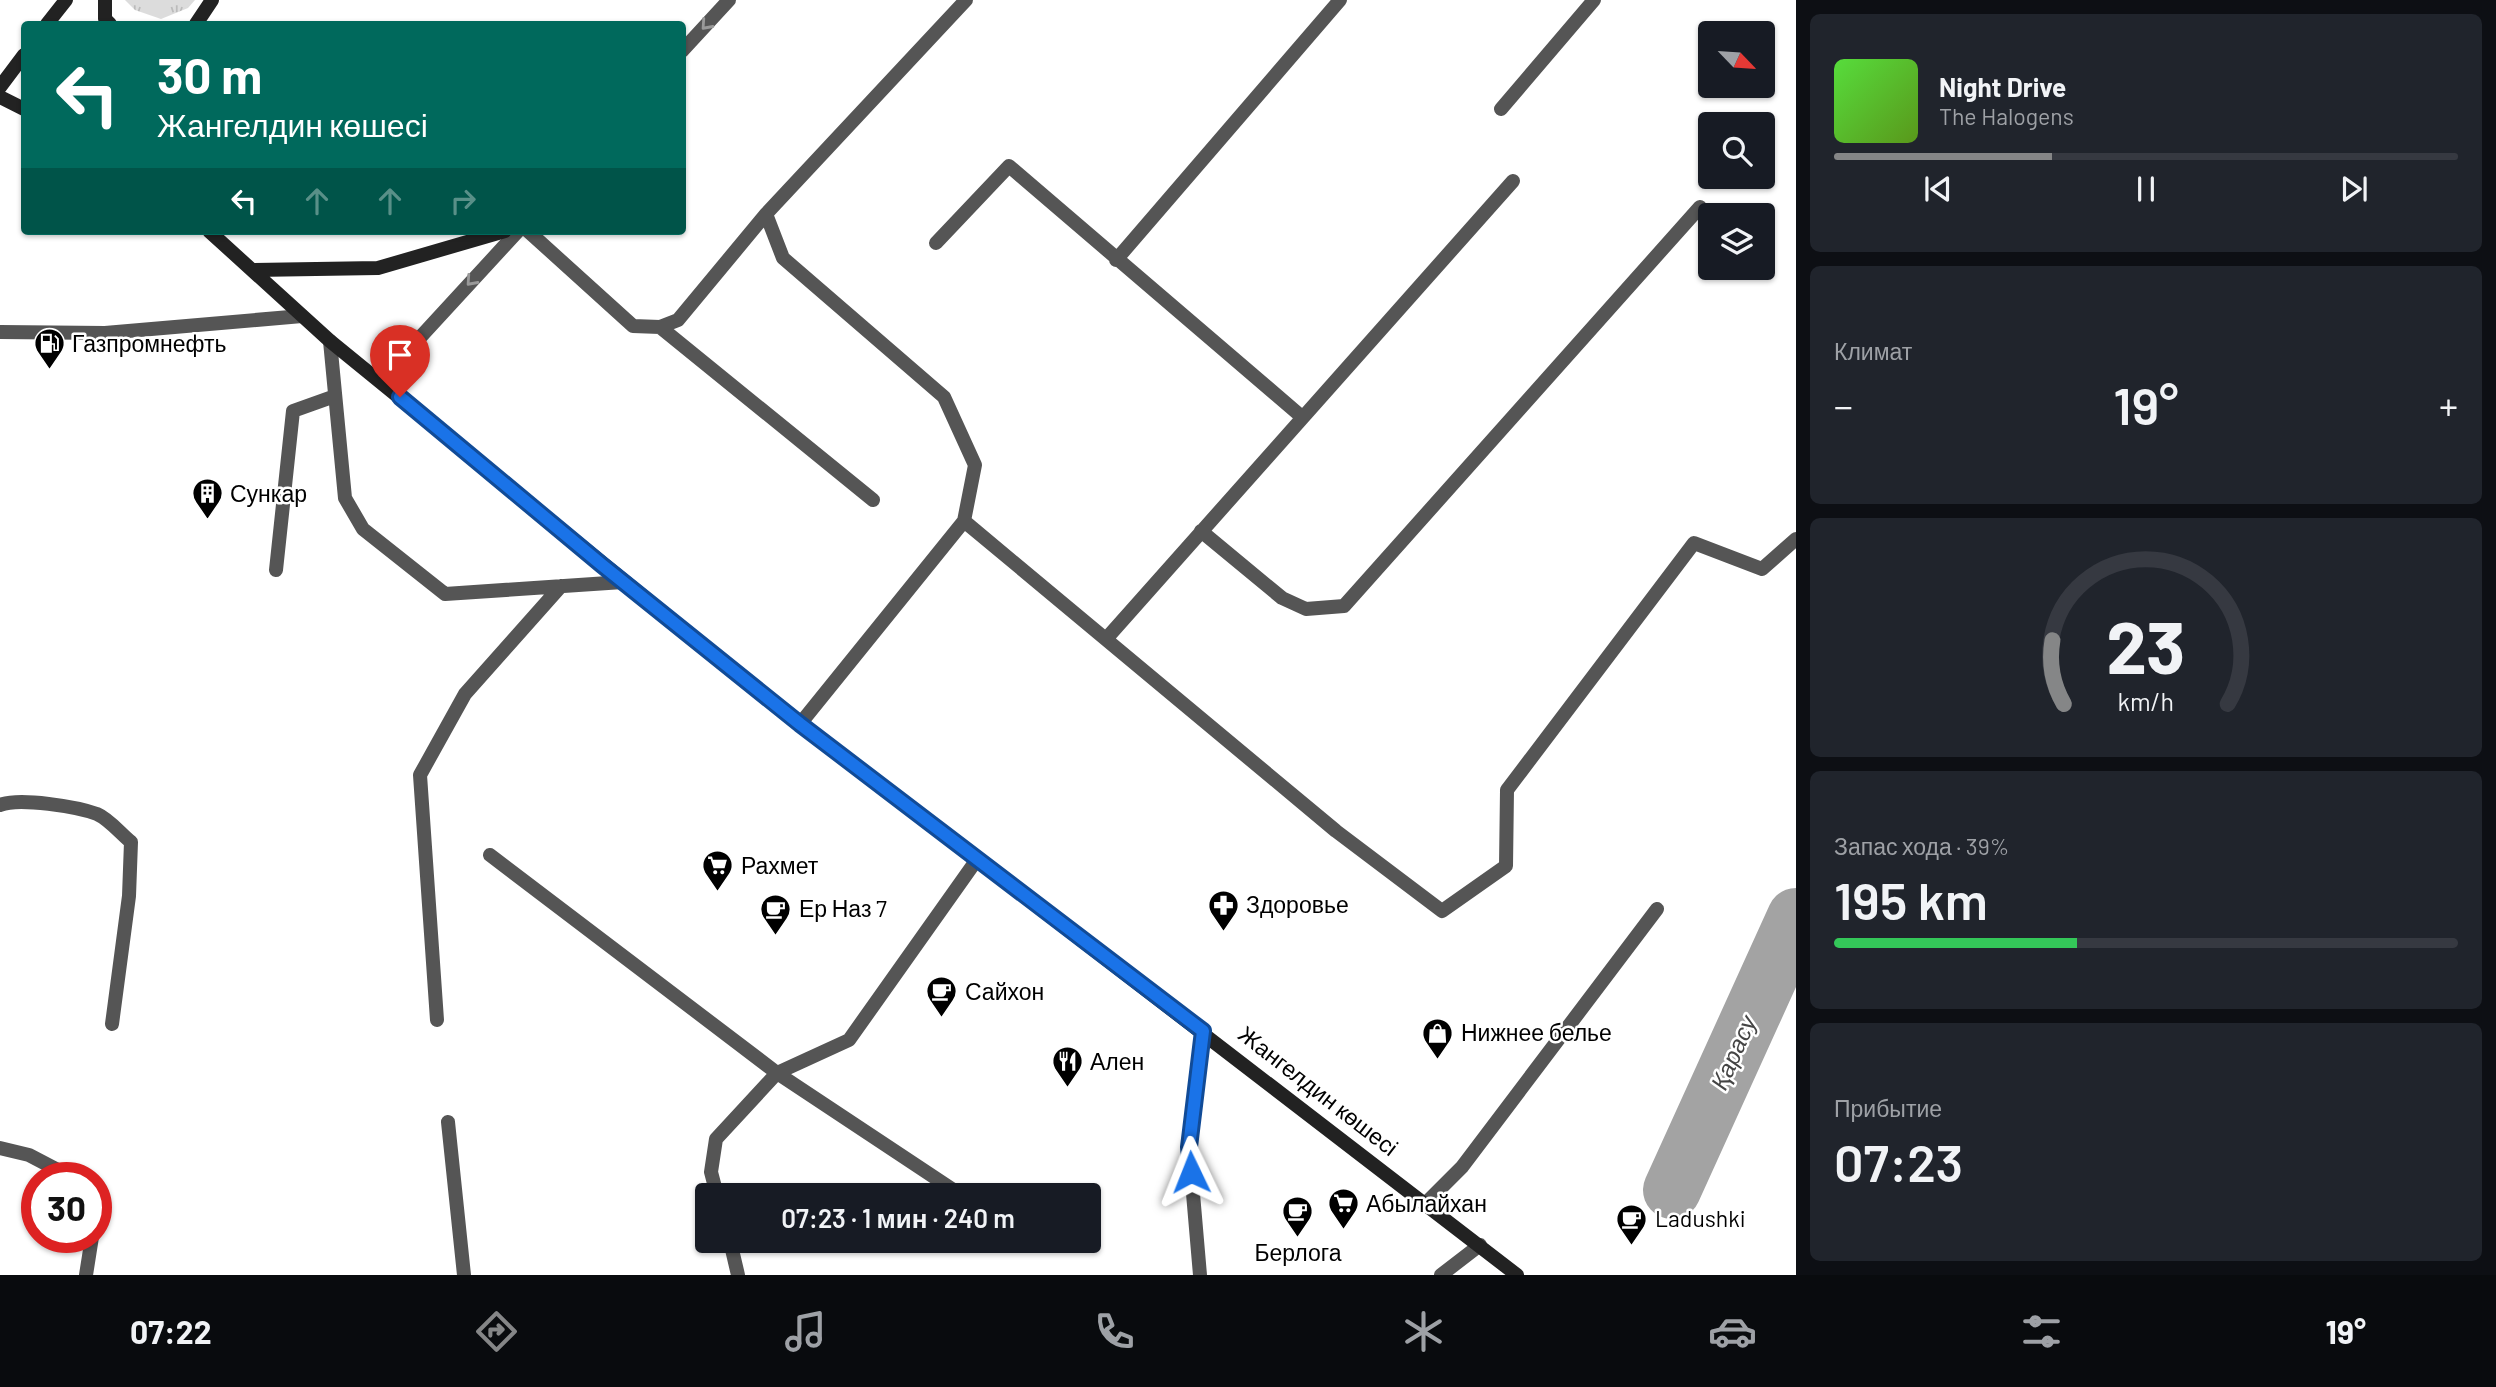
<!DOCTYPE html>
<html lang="ru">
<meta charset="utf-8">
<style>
body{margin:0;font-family:Barlow,sans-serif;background:#20242c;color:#f1f3f6;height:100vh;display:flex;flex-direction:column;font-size:26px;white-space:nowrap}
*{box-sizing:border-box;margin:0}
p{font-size:23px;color:#9ea1a6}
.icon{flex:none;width:38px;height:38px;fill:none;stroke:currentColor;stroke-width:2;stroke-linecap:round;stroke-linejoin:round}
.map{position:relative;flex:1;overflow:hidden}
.panel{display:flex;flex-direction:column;gap:14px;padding:14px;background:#0d0f14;width:700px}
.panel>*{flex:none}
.banner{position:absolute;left:21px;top:21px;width:665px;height:214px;border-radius:7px;box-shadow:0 2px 5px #0004;background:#00695c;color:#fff;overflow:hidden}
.needle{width:46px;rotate:115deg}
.controls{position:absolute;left:1698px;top:21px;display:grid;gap:14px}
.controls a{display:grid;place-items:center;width:77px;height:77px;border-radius:7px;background:#171b24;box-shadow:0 2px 5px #0004;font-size:35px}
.speed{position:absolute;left:21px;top:1162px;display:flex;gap:14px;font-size:35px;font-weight:700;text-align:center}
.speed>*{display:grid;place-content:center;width:91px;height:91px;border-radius:50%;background:#171b24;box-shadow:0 2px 5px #0004;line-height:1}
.speed .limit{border:10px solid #d22;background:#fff;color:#111}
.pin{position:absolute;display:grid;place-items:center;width:60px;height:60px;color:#fff;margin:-72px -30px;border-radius:50% 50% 50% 0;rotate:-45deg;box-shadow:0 0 7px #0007}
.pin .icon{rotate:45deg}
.me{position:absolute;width:77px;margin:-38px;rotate:358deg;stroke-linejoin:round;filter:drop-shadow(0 0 5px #0008)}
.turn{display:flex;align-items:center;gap:24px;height:147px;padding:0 21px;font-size:32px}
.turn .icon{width:91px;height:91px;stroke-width:2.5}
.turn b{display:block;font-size:49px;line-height:60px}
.lanes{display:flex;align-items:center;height:66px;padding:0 21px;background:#0003;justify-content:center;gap:35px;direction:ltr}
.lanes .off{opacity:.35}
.big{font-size:52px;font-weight:600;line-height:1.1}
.panel .widget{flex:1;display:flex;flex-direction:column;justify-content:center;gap:10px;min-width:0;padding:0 24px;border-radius:10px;background:#20242c}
.panel .dial{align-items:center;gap:0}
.dial svg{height:182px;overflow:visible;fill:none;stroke:#363941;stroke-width:7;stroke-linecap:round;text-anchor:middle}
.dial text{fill:#f1f3f6;stroke:none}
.song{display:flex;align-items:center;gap:21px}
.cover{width:84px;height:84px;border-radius:10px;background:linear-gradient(135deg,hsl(110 70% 55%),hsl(90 70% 35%))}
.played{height:7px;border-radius:4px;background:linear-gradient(90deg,#858687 35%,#363941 35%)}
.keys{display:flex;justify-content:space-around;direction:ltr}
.heat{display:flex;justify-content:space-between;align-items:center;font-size:38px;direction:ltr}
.charge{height:10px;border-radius:5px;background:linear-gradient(90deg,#34c759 39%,#363941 0)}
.trip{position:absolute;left:695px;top:1183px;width:406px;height:70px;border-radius:7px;background:#171b24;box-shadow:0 2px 5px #0004;font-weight:600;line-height:70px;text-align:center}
.tab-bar{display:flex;height:112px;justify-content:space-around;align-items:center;background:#090b0e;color:#9ea1a6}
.tab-bar .icon{width:49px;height:49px}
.tab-bar .active{color:#858687}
.tab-bar b{font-size:32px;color:#f1f3f6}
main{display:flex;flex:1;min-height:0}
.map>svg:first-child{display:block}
.grass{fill:url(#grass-tufts)}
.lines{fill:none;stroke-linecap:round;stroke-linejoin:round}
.river{stroke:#a3a3a3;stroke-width:58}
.service{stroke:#555;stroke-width:14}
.minor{stroke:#555;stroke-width:14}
.tertiary{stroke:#555;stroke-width:14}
.secondary{stroke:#222;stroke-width:14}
.oneway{stroke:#999}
.route-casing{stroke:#114b97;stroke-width:18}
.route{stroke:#1a73e8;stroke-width:12}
.labels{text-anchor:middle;stroke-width:5;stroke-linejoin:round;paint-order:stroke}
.poi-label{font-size:23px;fill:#000;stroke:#fff;text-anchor:start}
.street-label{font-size:23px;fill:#000;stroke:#fff}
.water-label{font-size:24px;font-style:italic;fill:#444;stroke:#fff}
</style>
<main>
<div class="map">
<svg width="1796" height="1275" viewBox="0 0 1796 1275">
<defs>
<pattern id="grass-tufts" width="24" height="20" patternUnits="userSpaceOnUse" patternTransform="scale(1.75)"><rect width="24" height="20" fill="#dcdcdc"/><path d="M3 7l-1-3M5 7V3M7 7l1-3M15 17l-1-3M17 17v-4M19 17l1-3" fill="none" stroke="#bbb"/></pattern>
</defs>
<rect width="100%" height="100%" fill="#fff"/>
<path class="grass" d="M125,0H195L188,8L161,19L135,10Z"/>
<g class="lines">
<path class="river" d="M1672,1190L1796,917"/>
<path class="service" d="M966,0L766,214L783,258L944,397L975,465L964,521L1336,831L1442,911L1506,866L1507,790L1694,543L1762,569L1796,539
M1501,109L1594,0
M528,231L633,326L660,327L678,320L766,214
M936,243L1009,166L1302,417
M1116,260L1340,0
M660,327L873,500
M0,332L105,333L302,316
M330,341L345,498L363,529L445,594L623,582
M1201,531L1282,598L1306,609L1344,606L1700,207
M276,570L293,411L335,396
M1106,639L1513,181
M800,724L964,521
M490,855L777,1073L961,1195
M437,1020L420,775L465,694L561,586
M448,1122L464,1275
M717,1195L711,1172L716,1139L777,1073L849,1040L978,858
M1426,1203L1462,1167L1657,909
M730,1241L738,1275"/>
<path class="minor" d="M0,805C19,797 78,807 97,814C109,819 121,834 131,842L129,896L112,1024
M0,1148L29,1155L73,1178
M86,1275L92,1237
M1200,1275L1189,1147L1203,1031
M1441,1275L1480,1245"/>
<path class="tertiary" d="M682,51L729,0
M380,381L518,231"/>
<path class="secondary" d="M105,0V19L110,24
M47,24L66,0
M196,24L212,0
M0,87L24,55
M0,97L24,109
M209,231L330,341L800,724L1517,1275
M252,270L378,268L505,231"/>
</g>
<defs><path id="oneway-chevron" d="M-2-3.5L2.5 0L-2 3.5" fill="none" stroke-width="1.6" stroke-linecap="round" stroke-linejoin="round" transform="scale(1.75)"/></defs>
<g class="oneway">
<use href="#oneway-chevron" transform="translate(706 25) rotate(132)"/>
<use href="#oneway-chevron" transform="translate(471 281) rotate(132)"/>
</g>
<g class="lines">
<defs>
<path id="route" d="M400,397L602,565L800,724L1203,1031L1189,1147L1191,1172"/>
</defs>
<use href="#route" class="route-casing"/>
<use href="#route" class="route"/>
</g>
<defs>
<symbol id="fuel-pin" viewBox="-11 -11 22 30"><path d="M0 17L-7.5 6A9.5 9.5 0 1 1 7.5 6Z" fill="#000" stroke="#fff"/><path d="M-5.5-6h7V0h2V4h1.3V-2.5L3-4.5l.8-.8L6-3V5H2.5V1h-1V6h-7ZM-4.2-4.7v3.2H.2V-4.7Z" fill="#fff"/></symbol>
<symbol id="building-pin" viewBox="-11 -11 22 30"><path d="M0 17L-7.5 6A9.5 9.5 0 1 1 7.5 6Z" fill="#000" stroke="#fff"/><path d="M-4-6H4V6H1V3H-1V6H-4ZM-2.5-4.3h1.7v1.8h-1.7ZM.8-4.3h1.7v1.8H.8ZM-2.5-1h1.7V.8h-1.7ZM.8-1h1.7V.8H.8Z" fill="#fff"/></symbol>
<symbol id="supermarket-pin" viewBox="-11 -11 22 30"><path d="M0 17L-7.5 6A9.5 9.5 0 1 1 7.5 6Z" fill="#000" stroke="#fff"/><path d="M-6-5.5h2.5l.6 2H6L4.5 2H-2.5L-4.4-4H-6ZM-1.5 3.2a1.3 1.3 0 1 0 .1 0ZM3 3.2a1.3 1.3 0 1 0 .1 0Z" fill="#fff"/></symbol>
<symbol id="pharmacy-pin" viewBox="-11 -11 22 30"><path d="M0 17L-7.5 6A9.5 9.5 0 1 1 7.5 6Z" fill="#000" stroke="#fff"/><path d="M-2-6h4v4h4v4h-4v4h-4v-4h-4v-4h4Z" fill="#fff"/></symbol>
<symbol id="cafe-pin" viewBox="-11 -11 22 30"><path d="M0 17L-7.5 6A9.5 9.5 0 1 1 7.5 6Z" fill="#000" stroke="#fff"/><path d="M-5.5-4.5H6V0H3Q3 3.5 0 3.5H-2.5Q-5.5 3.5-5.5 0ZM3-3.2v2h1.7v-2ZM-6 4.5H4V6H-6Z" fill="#fff"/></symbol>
<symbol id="shop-pin" viewBox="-11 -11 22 30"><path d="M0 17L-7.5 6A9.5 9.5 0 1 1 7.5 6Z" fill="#000" stroke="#fff"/><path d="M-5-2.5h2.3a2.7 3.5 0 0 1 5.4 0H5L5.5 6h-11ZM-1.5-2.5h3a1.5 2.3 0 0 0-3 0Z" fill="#fff"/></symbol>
<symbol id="restaurant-pin" viewBox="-11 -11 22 30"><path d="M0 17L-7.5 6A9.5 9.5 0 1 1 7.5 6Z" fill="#000" stroke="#fff"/><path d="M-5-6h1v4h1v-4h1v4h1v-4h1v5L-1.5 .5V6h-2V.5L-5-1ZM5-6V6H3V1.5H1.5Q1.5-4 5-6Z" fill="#fff"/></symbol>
</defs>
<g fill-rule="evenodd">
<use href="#fuel-pin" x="32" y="326" width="35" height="47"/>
<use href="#building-pin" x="190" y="476" width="35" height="47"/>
<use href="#supermarket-pin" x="700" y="848" width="35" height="47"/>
<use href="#pharmacy-pin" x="1206" y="888" width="35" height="47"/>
<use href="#cafe-pin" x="758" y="892" width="35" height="47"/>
<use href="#cafe-pin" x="924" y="974" width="35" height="47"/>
<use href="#shop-pin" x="1420" y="1016" width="35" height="47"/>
<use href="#restaurant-pin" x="1050" y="1044" width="35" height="47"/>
<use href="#supermarket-pin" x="1326" y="1186" width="35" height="47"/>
<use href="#cafe-pin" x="1280" y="1194" width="35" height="47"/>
<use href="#cafe-pin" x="1614" y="1202" width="35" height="47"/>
</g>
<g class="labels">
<g class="poi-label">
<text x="72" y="352">Газпромнефть</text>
<text x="230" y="502">Сункар</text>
<text x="741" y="874">Рахмет</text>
<text x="1246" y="913">Здоровье</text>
<text x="799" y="917">Ер Наз 7</text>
<text x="965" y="1000">Сайхон</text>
<text x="1461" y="1041">Нижнее белье</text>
<text x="1090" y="1070">Ален</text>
<text x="1366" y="1212">Абылайхан</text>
<text x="1655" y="1227">Ladushki</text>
<text x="1298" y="1261" text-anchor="middle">Берлога</text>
</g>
<g class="street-label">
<text transform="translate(1318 1091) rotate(38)" y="8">Жангелдин көшесі</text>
</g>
<g class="water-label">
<text transform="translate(1734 1053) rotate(-66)" y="8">Қарасу</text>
</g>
</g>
</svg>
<div class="controls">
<a><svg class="needle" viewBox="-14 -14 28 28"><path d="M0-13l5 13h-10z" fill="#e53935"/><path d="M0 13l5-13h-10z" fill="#9ea1a6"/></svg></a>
<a><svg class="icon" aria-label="search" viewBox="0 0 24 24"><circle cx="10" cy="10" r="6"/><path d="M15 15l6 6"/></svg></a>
<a><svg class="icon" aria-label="layers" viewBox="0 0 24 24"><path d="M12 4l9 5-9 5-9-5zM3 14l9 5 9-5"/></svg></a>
</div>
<div class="speed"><div class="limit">30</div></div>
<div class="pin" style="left:400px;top:397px;background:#d93025"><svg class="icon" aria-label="arrive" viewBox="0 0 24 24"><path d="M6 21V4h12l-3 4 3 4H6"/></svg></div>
<svg class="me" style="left:1191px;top:1172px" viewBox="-20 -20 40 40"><path d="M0-17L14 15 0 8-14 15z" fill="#1a73e8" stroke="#fff" stroke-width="4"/></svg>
<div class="trip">07:23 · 1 мин · 240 m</div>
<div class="banner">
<div class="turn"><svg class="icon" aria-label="left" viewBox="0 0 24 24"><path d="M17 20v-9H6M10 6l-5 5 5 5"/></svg><div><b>30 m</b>Жангелдин көшесі</div></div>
<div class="lanes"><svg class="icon" aria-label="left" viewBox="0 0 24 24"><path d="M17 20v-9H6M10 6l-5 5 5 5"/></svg><svg class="icon off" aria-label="ahead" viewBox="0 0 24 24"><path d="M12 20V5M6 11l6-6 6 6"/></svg><svg class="icon off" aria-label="ahead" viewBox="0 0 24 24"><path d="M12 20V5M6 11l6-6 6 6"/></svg><svg class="icon off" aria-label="right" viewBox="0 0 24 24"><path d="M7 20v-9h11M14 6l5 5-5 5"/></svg></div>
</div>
</div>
<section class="panel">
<div class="widget">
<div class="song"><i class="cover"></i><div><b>Night Drive</b><p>The Halogens</p></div></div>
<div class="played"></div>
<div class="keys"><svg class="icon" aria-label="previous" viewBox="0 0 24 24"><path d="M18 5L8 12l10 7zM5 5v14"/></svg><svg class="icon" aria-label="pause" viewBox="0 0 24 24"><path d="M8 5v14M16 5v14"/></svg><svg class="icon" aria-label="next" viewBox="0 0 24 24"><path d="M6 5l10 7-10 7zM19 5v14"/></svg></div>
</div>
<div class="widget"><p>Климат</p>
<div class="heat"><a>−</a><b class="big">19°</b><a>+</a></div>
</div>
<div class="widget dial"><svg viewBox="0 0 100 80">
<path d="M14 69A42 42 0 1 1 86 69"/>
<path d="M14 69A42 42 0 0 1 9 41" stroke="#858687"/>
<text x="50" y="56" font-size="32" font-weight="700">23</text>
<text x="50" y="72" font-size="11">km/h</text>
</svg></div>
<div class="widget"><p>Запас хода · 39%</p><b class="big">195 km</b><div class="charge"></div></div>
<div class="widget"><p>Прибытие</p><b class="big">07:23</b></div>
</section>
</main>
<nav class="tab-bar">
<b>07:22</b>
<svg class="icon active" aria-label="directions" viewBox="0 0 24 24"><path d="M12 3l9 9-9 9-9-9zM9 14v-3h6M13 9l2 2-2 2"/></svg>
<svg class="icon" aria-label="music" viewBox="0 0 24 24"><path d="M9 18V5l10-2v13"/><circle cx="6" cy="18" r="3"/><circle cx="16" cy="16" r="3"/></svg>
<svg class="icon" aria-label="phone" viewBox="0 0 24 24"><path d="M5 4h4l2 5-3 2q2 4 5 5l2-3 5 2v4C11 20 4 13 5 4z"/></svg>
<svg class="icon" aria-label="climate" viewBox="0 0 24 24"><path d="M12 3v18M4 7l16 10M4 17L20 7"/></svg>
<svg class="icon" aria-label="car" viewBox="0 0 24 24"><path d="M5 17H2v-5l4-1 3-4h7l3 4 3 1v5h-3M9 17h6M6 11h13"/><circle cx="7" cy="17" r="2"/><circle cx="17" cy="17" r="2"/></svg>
<svg class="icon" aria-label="filters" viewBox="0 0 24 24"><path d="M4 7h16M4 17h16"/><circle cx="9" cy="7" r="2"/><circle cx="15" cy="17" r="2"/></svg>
<b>19°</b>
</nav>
